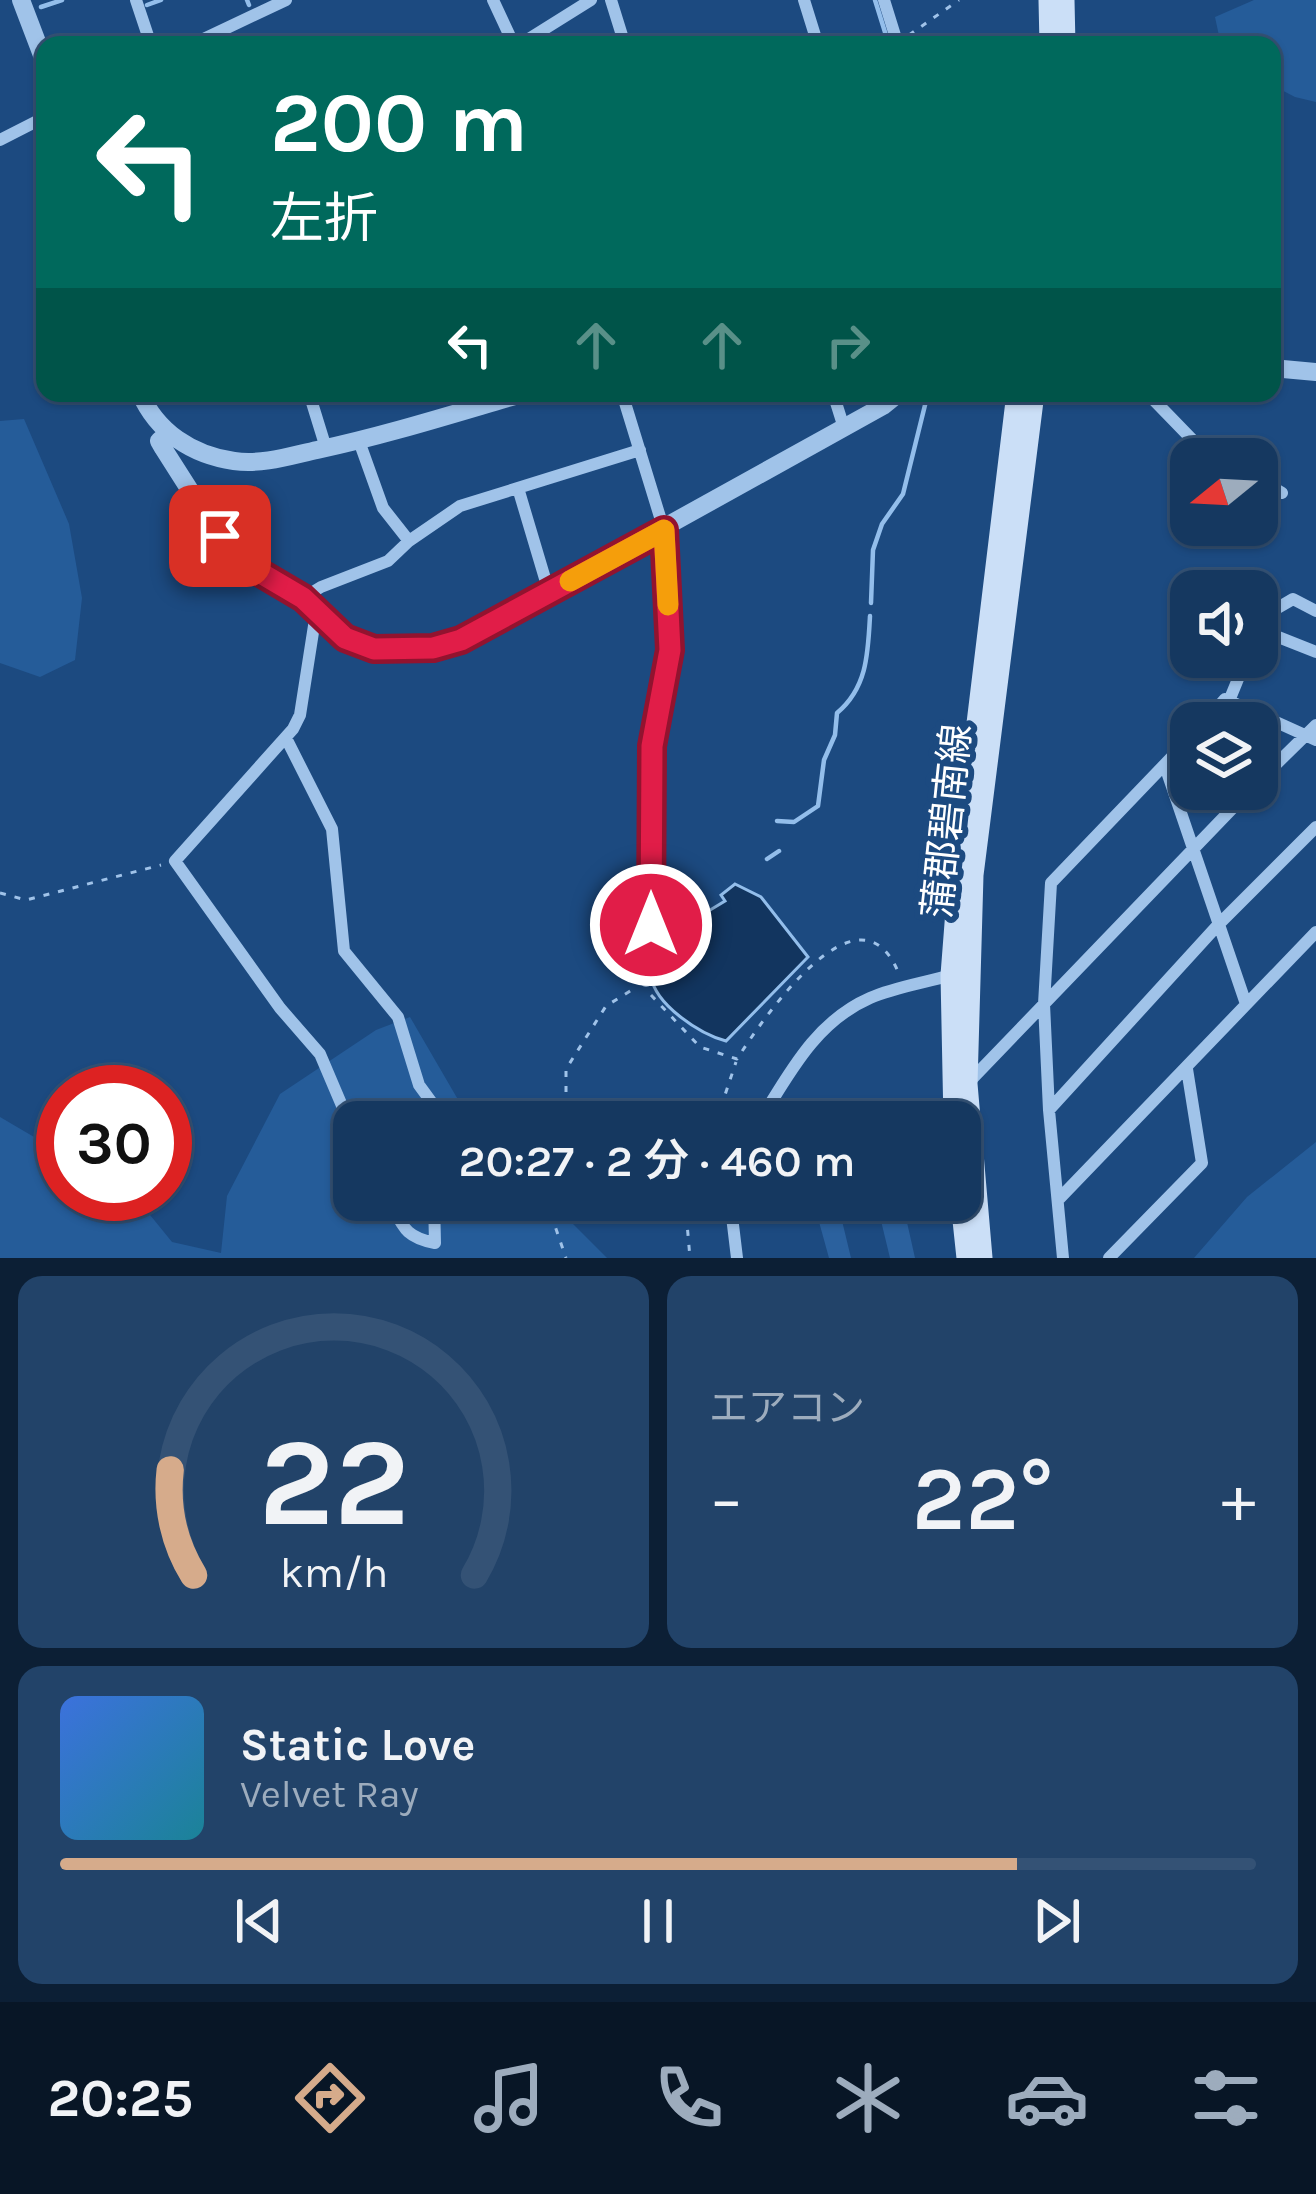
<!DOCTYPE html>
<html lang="ja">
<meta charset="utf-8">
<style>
body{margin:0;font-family:Karla,"Noto Sans JP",sans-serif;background:#224369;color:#f1f3f6;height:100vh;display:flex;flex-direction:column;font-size:45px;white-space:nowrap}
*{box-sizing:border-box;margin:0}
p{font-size:39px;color:#9dacbd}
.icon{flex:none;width:66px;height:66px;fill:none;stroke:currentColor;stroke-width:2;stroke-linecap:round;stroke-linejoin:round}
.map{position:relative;height:1258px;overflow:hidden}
.panel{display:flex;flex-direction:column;gap:18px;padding:18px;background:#0c1f35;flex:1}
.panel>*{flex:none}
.guide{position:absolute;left:36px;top:36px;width:1245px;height:366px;border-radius:24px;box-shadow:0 3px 9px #0004,0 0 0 3px #345275;background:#00695c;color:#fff;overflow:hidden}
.needle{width:78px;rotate:252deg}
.controls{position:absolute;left:1170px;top:438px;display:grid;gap:24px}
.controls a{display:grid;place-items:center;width:108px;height:108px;border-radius:24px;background:#153860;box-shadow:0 3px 9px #0004,0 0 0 3px #345275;font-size:60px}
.speed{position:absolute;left:36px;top:1065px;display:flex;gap:24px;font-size:60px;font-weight:700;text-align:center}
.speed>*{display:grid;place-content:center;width:156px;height:156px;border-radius:50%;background:#153860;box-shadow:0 3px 9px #0004,0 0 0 3px #345275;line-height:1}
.speed .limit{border:18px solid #d22;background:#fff;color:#111}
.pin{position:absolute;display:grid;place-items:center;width:102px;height:102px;color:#fff;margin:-51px;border-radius:24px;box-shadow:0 6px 18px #0006}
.me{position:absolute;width:132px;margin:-66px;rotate:0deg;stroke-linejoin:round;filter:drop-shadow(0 0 9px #0008)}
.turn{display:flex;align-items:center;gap:42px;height:252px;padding:0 36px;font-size:54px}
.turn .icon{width:156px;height:156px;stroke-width:2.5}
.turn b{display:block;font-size:84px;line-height:102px}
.lanes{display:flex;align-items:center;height:114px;padding:0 36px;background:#0003;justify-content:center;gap:60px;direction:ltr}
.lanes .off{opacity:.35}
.big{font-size:90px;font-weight:600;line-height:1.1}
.panel .widget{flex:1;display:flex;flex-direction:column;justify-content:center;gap:18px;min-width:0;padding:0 42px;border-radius:24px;background:#224369}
.panel .dial{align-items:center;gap:0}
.dial svg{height:312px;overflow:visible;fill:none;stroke:#345275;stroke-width:7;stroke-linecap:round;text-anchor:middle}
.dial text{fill:#f1f3f6;stroke:none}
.song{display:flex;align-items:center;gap:36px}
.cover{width:144px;height:144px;border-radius:18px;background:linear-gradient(135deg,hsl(220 70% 55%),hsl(190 70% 35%))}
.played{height:12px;border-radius:6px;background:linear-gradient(90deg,#d6ab8b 80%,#345275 80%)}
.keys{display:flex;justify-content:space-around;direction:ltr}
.heat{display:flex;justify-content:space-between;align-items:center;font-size:66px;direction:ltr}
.panel .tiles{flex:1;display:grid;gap:18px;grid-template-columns:1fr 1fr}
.widget:last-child{grid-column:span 2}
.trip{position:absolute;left:333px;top:1101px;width:648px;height:120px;border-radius:24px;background:#153860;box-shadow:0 3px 9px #0004,0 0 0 3px #345275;font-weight:600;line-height:120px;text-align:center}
.dock{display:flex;height:192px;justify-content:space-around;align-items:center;background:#081626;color:#9dacbd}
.dock .icon{width:84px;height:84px}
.dock .current{color:#d6ab8b}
.dock b{font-size:54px;color:#f1f3f6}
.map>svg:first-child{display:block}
.green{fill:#255c99}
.water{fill:#12355f;stroke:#93beeb;stroke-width:3}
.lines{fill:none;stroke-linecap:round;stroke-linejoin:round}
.stream{stroke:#93beeb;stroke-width:4.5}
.building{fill:#2b619e}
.path{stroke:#a0c3e9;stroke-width:3;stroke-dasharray:6 9;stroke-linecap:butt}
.minor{stroke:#a0c3e9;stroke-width:12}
.tertiary{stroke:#a0c3e9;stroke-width:18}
.secondary{stroke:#cbdff7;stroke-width:21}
.route-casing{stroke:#92132f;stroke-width:30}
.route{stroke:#e11d48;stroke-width:21}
.slow{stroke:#f59e0b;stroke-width:21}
.labels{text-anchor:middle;stroke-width:12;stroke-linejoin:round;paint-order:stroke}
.street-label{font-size:39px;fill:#fff;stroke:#1c4a80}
</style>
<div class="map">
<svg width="1316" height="1258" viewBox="0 0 1316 1258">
<rect width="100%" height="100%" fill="#1c4a80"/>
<path class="green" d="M1254,0H1316V102L1295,97L1272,85V45H1221L1215,17Z
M24,419L69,524L82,598L75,660L40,677L0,663V421Z
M410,1017L471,1122H354V1200H549L607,1258H0V1117L63,1154V1194H133L172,1242L221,1253L227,1196L280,1094L376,1030Z
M1316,1142V1258H1194L1247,1197Z"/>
<path class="water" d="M735,884L761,897L808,957L726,1041C700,1034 655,1005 651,976C650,967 652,955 652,945L725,901L721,895Z"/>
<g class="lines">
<path class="stream" d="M247,0L249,5
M875,0L889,45
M147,5L161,0
M41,7L62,0
M871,603L873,550L882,524L903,494L928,393
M777,821L794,822L818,806L824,760L835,735L837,713C867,688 868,654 870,616
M767,859L779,851"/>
</g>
<path class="building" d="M813,1200H837L851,1258H829Z
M876,1200H902L915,1258H890Z"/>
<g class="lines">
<path class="path" d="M909,35L959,0
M0,893L26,900L161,865
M651,995L700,1047L737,1059C764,1017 860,876 899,974
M566,1122V1069L606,1006L635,988
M716,1122L736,1062
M546,1200L566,1258
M685,1200L690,1258"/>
<path class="minor" d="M136,0L151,45
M493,0L514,45
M611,0L625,45
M804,0L818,45
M884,0L898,45
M191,45L286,0
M519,45L591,0
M0,140L45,117
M309,393L326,448
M622,393L664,530L670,650L652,747L651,925L645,938L646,981
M833,393L844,428
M1147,393L1211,459
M359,441L383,508L409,541
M1257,478L1282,493
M518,488L549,592
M303,598L321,587L388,561L409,541L460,506L640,450
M316,613L300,715L293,729L175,861L280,1008L320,1054L354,1134
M1258,629L1316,652
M1257,632L1262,617L1293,599L1316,611
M1229,701L1247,657
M1204,723L1225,699L1316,740
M286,738L332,829L344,951L398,1017L419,1085L446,1122
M1165,766L1246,1004
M1257,783L1316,725
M969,1082L1251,789
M1049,1110L1217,926L1316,827
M759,1122C789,1074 815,1022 870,998C895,987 924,983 951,975
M389,1200C403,1226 404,1237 435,1243L434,1200
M730,1200L737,1258
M1058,1200L1316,932
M1063,1258L1049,1110L1044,1004L1051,883L1191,737
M1109,1258L1202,1163L1187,1069"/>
<path class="tertiary" d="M21,0L45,63
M1272,368L1316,372
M140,393C157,432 192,455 234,461C262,465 290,456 317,450C387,435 456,413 525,393
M168,433L159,441L163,448L219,536L242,562L303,598L345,638L374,649L433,648L461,640L883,406L899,393"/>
<path class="secondary" d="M1049,0L1050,45
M1064,0L1065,45
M954,1122L951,975L959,872L1017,393
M962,1211L967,1258
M982,1258L967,1084L973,875L1034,393"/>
</g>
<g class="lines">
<defs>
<path id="route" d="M220,536L242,562L303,598L345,638L374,649L433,648L461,640L664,530L670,650L652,746L651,925"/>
</defs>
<use href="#route" class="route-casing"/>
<use href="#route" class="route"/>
<path class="slow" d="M570,581L664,530L668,605"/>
</g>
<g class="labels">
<g class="street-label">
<text transform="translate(946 821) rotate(-84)" y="14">蒲郡碧南線</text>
</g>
</g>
</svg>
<div class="controls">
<a><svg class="needle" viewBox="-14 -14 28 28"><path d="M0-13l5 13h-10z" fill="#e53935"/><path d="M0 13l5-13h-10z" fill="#9dacbd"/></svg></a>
<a><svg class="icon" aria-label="sound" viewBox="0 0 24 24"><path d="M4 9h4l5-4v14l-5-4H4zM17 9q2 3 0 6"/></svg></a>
<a><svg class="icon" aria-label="layers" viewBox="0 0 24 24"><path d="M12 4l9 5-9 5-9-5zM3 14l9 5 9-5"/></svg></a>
</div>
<div class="speed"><div class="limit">30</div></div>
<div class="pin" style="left:220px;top:536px;background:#d93025"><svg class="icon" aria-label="arrive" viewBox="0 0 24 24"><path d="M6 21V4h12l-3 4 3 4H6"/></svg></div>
<svg class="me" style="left:651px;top:925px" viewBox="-20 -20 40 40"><circle r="17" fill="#e11d48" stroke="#fff" stroke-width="3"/><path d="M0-11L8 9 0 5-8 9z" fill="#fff"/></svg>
<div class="trip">20:27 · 2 分 · 460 m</div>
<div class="guide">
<div class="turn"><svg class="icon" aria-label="left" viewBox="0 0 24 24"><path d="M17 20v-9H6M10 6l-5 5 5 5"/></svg><div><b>200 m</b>左折</div></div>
<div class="lanes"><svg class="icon" aria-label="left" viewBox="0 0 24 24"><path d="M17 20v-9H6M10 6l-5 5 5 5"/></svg><svg class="icon off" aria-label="ahead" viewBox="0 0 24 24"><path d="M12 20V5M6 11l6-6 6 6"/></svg><svg class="icon off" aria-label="ahead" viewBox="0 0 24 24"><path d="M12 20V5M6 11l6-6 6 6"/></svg><svg class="icon off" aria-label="right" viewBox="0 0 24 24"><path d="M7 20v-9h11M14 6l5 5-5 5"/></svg></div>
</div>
</div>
<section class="panel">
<div class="tiles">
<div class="widget dial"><svg viewBox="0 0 100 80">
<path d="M14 69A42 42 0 1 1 86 69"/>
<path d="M14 69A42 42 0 0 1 8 42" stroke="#d6ab8b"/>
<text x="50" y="56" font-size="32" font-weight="700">22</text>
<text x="50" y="72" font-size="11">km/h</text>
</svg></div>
<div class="widget"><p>エアコン</p>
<div class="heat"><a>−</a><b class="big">22°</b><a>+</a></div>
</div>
<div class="widget">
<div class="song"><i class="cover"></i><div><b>Static Love</b><p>Velvet Ray</p></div></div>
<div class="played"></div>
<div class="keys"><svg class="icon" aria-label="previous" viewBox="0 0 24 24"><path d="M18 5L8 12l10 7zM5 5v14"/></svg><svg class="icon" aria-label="pause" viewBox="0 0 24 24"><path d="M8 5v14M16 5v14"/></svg><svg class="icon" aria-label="next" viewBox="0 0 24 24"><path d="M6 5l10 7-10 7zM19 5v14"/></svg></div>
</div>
</div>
</section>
<nav class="dock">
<b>20:25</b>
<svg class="icon current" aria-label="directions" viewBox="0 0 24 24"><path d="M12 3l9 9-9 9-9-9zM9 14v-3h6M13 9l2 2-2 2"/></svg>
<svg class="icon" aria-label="music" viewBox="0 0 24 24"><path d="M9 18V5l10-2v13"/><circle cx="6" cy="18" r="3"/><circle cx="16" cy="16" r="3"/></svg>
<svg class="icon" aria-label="phone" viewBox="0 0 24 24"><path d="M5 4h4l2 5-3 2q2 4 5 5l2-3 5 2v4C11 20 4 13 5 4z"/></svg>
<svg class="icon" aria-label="climate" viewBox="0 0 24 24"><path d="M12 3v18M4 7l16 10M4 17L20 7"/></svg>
<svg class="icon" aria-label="car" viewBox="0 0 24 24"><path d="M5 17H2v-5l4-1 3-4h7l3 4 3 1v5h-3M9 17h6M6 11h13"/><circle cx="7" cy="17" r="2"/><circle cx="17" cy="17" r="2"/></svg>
<svg class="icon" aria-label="filters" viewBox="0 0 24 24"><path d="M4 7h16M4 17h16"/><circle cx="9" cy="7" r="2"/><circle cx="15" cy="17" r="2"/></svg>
</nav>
